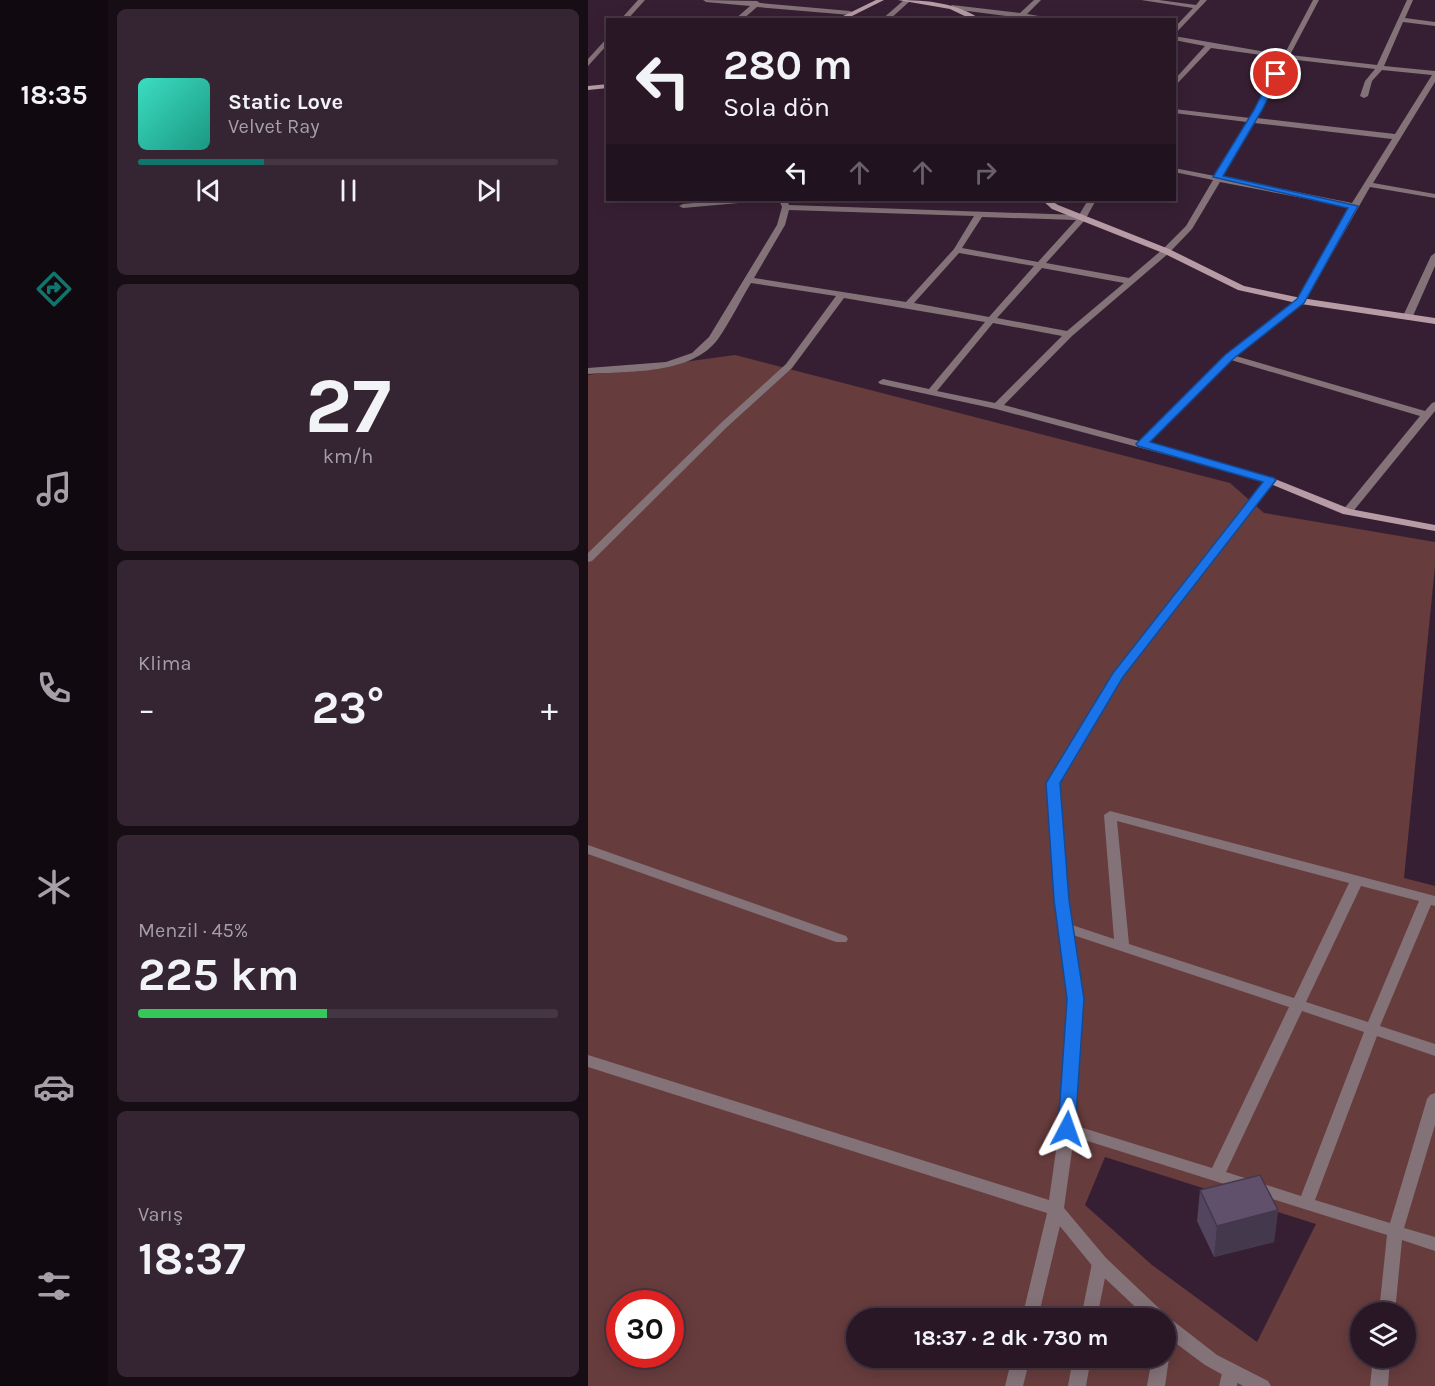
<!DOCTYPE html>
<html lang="tr">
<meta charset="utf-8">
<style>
body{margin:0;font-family:Karla,sans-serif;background:#352432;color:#f1f3f6;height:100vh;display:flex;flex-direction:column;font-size:22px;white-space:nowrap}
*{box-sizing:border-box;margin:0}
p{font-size:20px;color:#a59fa7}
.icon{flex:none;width:33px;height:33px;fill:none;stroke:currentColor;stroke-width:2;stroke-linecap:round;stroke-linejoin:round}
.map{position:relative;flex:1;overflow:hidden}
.details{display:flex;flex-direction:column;gap:9px;padding:9px;background:#170d15;width:480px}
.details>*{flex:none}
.guide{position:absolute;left:18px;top:18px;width:570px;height:183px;border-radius:0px;box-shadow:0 3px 15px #0003,0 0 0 2px #453643;background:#291726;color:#f1f3f6;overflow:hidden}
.tools{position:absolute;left:762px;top:1302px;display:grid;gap:12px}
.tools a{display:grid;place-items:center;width:66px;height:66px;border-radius:50%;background:#291726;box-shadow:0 3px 15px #0003,0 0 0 2px #453643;font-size:30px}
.speed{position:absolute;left:18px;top:1290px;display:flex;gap:12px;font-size:30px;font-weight:700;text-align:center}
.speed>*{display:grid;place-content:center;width:78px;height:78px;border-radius:50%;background:#291726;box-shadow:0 3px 15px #0003,0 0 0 2px #453643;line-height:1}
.speed .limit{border:9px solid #d22;background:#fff;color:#111}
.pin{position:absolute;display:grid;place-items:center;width:51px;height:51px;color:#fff;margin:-26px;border:3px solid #fff;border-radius:50%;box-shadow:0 2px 6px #0007}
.me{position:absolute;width:66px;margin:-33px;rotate:4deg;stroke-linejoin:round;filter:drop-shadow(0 0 4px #0008)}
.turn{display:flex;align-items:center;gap:21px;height:126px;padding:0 18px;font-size:27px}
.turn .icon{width:78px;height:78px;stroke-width:2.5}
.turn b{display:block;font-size:42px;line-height:51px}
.lanes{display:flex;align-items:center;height:57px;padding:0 18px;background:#0003;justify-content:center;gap:30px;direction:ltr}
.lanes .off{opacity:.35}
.big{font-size:45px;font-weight:700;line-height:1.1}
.details .widget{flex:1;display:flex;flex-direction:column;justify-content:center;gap:9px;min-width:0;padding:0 21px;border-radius:9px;background:#352432}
.details .dial{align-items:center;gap:0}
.dial b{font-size:78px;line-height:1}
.song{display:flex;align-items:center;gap:18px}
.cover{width:72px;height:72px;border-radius:9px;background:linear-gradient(135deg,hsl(170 70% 55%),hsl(170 70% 35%))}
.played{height:6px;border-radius:3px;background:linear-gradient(90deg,#0f766e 30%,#453643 30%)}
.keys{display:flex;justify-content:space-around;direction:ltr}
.heat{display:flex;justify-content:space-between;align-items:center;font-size:33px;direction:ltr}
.charge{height:9px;border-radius:4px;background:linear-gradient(90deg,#34c759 45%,#453643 0)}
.trip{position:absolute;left:258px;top:1308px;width:330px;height:60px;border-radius:30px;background:#291726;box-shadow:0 3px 15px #0003,0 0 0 2px #453643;font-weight:700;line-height:60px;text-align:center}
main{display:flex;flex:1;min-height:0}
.menu{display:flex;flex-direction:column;width:108px;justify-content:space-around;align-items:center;background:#10090f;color:#a59fa7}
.menu .icon{width:42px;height:42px}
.menu .on{color:#0f766e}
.menu b{font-size:27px;color:#f1f3f6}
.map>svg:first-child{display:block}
.green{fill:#673c3d;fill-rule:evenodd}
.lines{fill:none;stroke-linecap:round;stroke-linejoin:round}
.lane{fill:#837278;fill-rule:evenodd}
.street{fill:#837278;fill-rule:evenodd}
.secondary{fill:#b79ca5;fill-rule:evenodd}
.wall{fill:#53455d}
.shaded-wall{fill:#44384c}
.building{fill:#61506c;stroke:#44384c;stroke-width:1.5}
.route{fill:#1a73e8;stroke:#114b97;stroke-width:1.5}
</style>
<main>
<nav class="menu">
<b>18:35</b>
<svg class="icon on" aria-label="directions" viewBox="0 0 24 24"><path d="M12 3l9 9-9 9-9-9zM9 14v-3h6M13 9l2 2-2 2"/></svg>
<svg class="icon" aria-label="music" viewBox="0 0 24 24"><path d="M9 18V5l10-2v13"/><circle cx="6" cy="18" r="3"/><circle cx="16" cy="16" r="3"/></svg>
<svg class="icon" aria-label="phone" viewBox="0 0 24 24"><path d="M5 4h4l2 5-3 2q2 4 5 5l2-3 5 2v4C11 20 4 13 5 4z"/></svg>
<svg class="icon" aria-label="climate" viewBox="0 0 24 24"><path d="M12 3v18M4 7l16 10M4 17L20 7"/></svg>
<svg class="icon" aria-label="car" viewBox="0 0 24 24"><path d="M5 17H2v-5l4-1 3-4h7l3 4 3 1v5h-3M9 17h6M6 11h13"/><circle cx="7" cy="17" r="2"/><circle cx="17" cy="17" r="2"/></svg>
<svg class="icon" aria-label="filters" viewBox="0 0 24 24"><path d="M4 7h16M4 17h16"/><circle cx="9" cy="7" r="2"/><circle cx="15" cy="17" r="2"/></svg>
</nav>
<section class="details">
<div class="widget">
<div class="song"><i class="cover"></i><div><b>Static Love</b><p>Velvet Ray</p></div></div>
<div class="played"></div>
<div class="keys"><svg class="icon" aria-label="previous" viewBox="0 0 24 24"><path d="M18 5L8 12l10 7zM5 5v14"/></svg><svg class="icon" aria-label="pause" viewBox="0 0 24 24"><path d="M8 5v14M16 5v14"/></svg><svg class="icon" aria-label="next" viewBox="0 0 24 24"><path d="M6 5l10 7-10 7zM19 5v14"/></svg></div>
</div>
<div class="widget dial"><b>27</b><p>km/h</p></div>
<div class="widget"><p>Klima</p>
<div class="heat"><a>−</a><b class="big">23°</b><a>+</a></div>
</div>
<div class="widget"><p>Menzil · 45%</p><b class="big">225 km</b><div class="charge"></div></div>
<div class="widget"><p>Varış</p><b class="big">18:37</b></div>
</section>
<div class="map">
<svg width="847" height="1386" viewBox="0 0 847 1386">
<rect width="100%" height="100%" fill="#371f33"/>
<path class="green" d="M147,355L642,483L676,513L847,542V566L816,878L847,886V1386H0V375ZM517,1157L728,1224L669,1342L564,1265L497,1205ZM32,1304H82V1354H32ZM772,1312H818V1358H772ZM268,1318H578V1358H268Z"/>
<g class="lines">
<path class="lane" d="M522,811L847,896V906L843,905L792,1026L847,1044V1056L789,1036L727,1200L802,1223L839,1099L842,1095L847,1093V1125L816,1228L847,1237V1251L814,1240L807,1312H791L799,1235L474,1133L471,1129L474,1125L479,1123L624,1168L701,1007L473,931L471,928L473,925L478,923L526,939L516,815ZM529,821L761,883L706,998L541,944ZM773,886L831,901L780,1022L718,1002ZM714,1011L776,1032L713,1196L638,1172Z
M468,1203L474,1204L476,1209L450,1318H434L460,1209L462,1204Z
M512,1256L518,1258L520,1263L509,1318H493L504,1263L506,1258Z
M578,1353L581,1358L577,1386H559L564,1358H578Z
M424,1358H442L435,1386H417Z
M485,1358H503L498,1386H480Z
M785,1358H802L800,1386H782Z
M642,1362L648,1365L651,1370L649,1386H631L636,1365Z"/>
<path class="street" d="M50,0H57L39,20H32Z
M115,0L169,1L172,3L262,11L265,13L262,15L169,7L154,20H146L162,6L118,2Z
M316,0L322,1L301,20H293Z
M446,0H453L439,14L474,20H450L364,9L361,7L364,5L432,13Z
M553,0H571L608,5L612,0H619L586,35V28L605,8Z
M725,0H731L702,55L789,65L819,0H825L817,18L847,22V26L815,22L796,66L847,71V82L785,183L847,194V198L782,187L716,303L648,356L837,411L844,403L847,402V411L763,514H755L754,512L755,510L832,416L643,360L560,444L686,478L687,480L534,677L471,783L481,900L495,999L487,1129L476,1208L518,1258L576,1313L578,1318L584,1320L629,1355L680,1381L683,1386H655L617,1365L582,1339L578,1335V1318H559L506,1268L462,1214L0,1067V1055L461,1200L471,1129L481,999L467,900L459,783L525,673L676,481L408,409L292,384L290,382L295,379L341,389L397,322L256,298L204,368L139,427L4,561L0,562V553L133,423L198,364L248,296L163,283C152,301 142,322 130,339C104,375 40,371 0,374V368L78,362L104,353L121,337L189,225L194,207L191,200H199L201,205L491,215L500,200H508L497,220L458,263L541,278L575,249L598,226L625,180L586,172V168L627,176L659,122L586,113V109L662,118L694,58L623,48L586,87V80L617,46L586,40V36L696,55ZM700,59L787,69L777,81L772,96L776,98L780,96L784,81L794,70L844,75L807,134L669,118ZM666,123L804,139L764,203L634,177ZM632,182L761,207L709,299L638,355L551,441L416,405L484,336L581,253L604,229ZM201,210L386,216L366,249L318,302L166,278L197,225ZM394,217L488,220L450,262L374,248ZM371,253L446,266L401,317L326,303ZM454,268L536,283L479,331L409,318ZM405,323L474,336L407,403L349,391Z
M20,37V44L0,66V59Z
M140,200H166L162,202L95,208L91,206L95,204Z
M847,253V266L825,316L823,318H817L815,316L843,256Z
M0,845L258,936L260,939L258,942H248L0,854Z"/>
<path class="secondary" d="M288,0H296L256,20H247Z
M310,0C340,0 369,3 394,20H385L362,9Z
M20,84V88L0,90V86Z
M454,200H462L470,205L581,249L656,286L713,298L847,318V324L713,304L650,290L575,253L464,209Z
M682,477L762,509L847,525V531L755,514L678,482L677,480Z"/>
</g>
<path class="wall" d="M612,1190L690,1210L686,1242L626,1257L609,1221Z"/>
<path class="shaded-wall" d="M690,1210L686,1242L626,1257L629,1226Z"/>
<path class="building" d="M672,1175L690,1210L629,1226L612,1190Z"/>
<path class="route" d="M685,72L692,74L674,110L635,176L770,206L716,303L645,359L562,442L686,478L688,480L535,677L472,783L481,900L496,999L487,1129L485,1134L479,1136L472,1134L470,1129L479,999L466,900L458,783L525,673L675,482L550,446L548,444L637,355L709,299L760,208L625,177L666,110Z"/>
</svg>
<div class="tools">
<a><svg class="icon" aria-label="layers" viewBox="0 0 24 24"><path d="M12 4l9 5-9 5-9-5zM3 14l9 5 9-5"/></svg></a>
</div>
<div class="speed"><div class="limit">30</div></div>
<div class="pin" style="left:688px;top:74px;background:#d93025"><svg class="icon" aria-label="arrive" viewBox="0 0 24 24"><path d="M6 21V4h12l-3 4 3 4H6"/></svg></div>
<svg class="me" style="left:479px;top:1129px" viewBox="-20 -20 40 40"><path d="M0-17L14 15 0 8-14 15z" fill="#1a73e8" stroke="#fff" stroke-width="4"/></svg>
<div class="trip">18:37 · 2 dk · 730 m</div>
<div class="guide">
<div class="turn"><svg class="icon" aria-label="left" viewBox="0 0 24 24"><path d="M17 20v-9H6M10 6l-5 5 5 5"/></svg><div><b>280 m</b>Sola dön</div></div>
<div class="lanes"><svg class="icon" aria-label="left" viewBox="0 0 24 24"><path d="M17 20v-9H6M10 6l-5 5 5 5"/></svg><svg class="icon off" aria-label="ahead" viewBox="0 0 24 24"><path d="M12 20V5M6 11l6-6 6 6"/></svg><svg class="icon off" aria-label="ahead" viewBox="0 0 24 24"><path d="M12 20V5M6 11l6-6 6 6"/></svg><svg class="icon off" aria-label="right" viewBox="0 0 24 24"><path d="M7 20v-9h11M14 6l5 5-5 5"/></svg></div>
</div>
</div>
</main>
